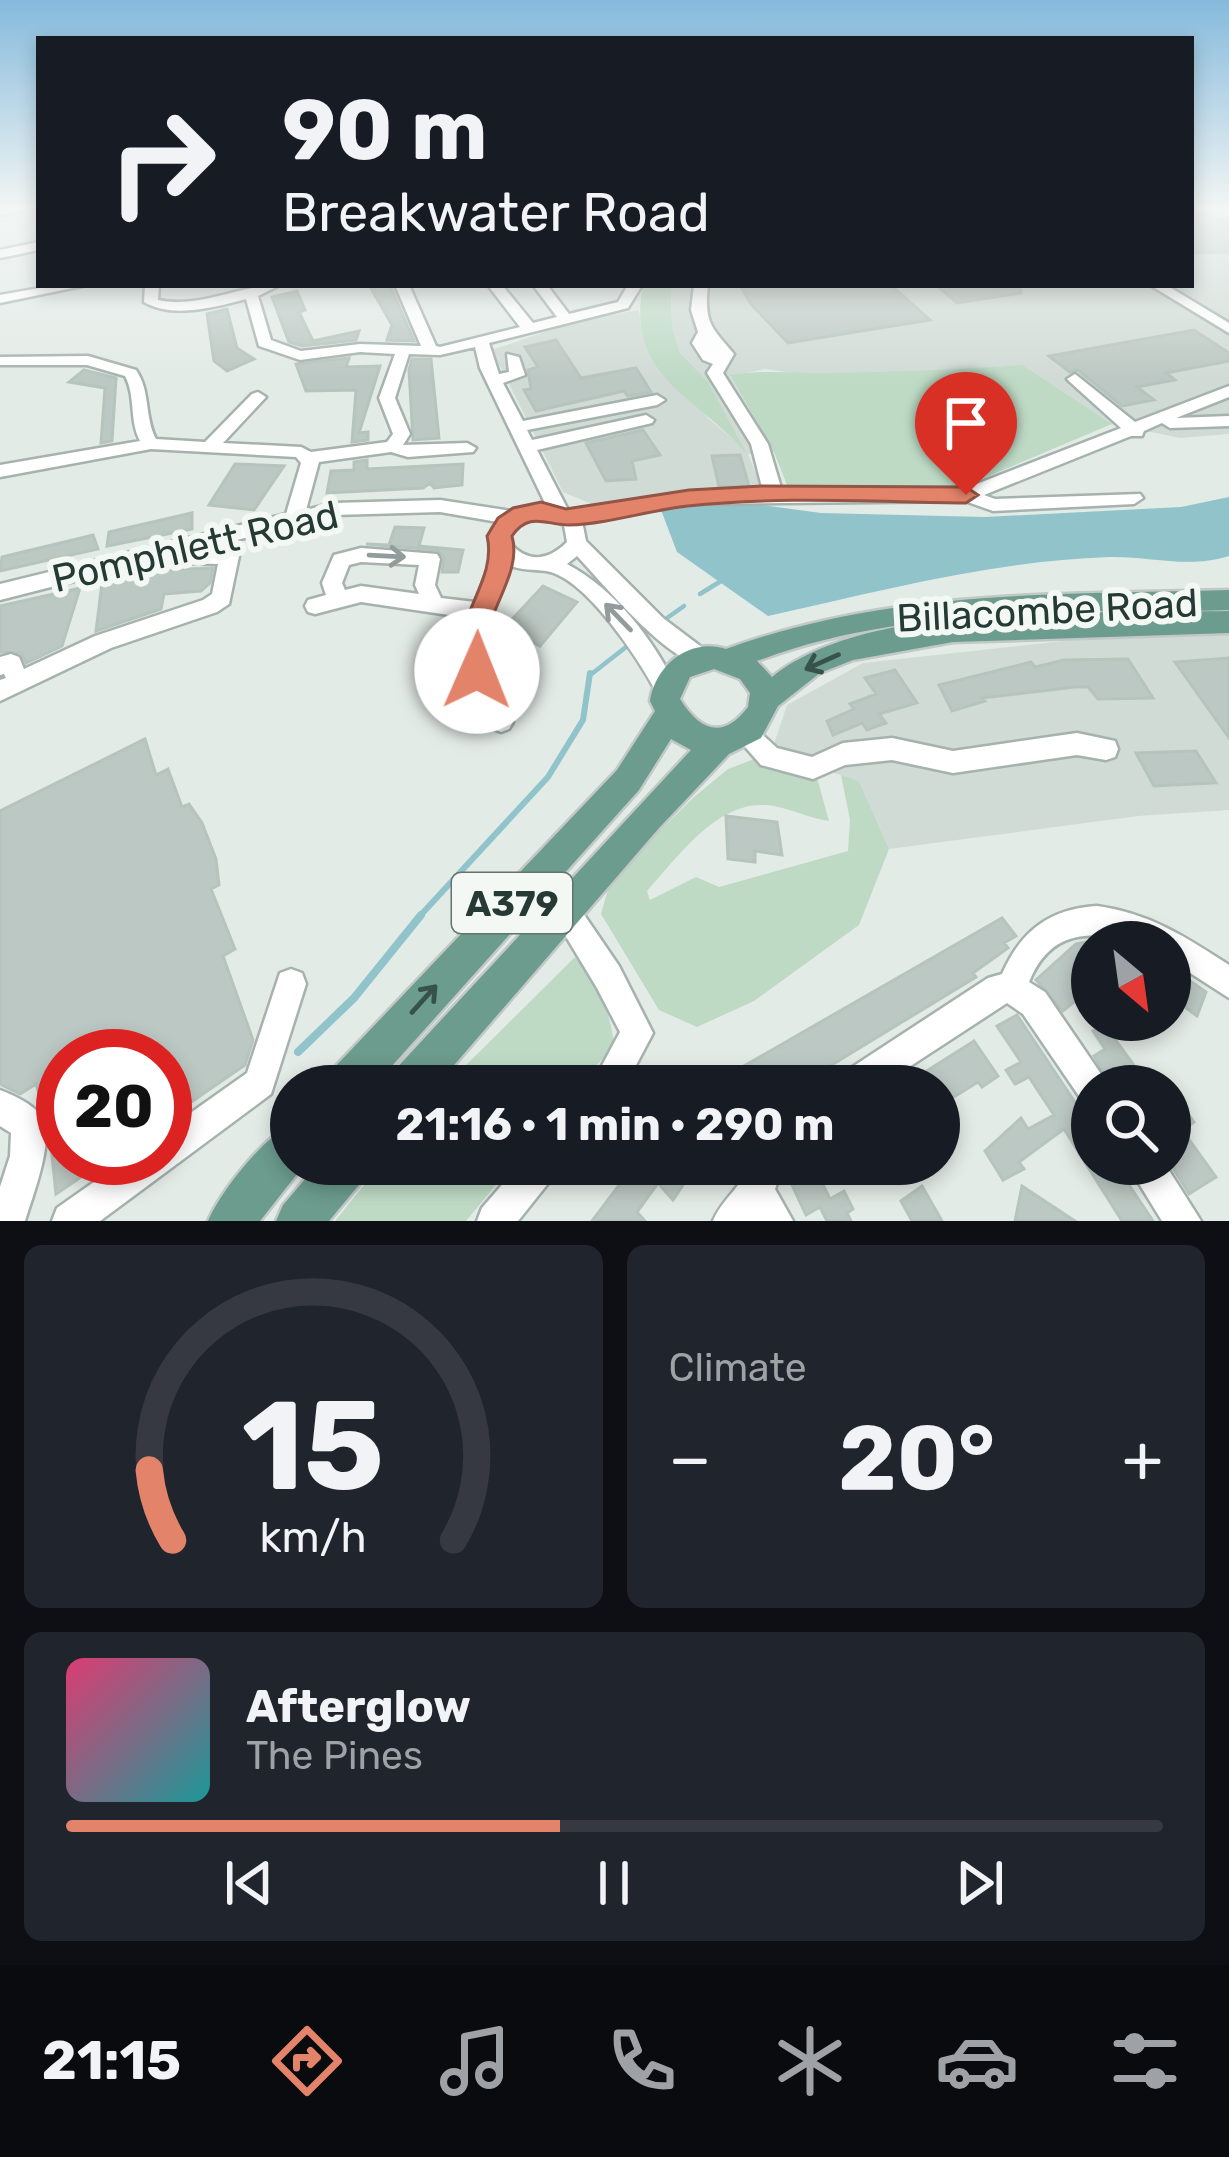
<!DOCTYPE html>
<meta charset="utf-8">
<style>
body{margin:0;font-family:Rubik,sans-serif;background:#20242c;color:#f1f3f6;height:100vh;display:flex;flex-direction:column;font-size:45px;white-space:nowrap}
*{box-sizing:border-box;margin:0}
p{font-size:39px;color:#9ea1a6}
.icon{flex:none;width:66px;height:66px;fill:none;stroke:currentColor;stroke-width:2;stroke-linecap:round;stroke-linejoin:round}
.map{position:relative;height:1221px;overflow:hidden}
.sheet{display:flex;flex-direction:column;gap:24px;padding:24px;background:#0d0f14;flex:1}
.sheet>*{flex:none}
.guide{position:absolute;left:36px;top:36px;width:1158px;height:252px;border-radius:0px;box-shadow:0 6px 18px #0003;background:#171b24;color:#f1f3f6;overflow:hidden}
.needle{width:78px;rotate:151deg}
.tools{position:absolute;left:1071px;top:921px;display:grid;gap:24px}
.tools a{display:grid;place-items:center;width:120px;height:120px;border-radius:50%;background:#171b24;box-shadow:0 6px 18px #0003;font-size:60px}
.speed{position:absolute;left:36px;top:1029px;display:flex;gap:24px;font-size:60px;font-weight:700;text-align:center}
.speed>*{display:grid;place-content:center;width:156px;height:156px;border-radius:50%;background:#171b24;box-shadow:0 6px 18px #0003;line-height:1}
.speed .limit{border:18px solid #d22;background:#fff;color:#111}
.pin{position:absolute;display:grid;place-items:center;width:102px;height:102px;color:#fff;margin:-123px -51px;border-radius:50% 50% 50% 0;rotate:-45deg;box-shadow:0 0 12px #0007}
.pin .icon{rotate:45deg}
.me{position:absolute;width:132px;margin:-66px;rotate:1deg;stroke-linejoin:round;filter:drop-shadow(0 0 9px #0008)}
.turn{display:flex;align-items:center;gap:42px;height:252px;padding:0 48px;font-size:54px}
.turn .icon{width:156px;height:156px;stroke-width:2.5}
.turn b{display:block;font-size:84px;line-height:102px}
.big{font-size:90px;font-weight:700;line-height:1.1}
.sheet .tile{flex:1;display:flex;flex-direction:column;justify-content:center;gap:18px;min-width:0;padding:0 42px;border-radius:18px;background:#20242c}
.sheet .dial{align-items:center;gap:0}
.dial svg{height:312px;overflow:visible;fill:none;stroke:#363941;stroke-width:7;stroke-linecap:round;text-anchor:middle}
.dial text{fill:#f1f3f6;stroke:none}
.song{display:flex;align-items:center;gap:36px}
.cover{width:144px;height:144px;border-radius:18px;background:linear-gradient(135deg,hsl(340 70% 55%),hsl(180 70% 35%))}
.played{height:12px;border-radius:6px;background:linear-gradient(90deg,#e2836a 45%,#363941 45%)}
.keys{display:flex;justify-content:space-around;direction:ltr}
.heat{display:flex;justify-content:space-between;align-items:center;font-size:66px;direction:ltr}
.sheet .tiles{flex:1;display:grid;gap:24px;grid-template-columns:1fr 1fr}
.tile:last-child{grid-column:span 2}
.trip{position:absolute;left:270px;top:1065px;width:690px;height:120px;border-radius:60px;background:#171b24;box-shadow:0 6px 18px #0003;font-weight:700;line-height:120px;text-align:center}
.tabs{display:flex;height:192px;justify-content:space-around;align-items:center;background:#090b0e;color:#9ea1a6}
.tabs .icon{width:84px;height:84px}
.tabs .selected{color:#e2836a}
.tabs b{font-size:54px;color:#f1f3f6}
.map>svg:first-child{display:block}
.built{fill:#d1dbd6}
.green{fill:#bedac5}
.water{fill:#91c3ca}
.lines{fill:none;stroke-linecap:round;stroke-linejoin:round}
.stream-far2{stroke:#91c3ca;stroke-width:4.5}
.stream-far1{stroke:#91c3ca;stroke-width:6}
.stream{stroke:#91c3ca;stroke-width:8}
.building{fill:#bcc8c3;stroke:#b6c4be;stroke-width:3}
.minor-casing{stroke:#a6b2ae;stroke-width:5}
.major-casing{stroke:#c2c8c6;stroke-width:5}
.minor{fill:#fff;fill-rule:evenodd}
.major{fill:#6c9c8e;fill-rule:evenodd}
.oneway{stroke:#929c9a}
.oneway2{stroke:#37524a}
.route{fill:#e2836a;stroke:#935545;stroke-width:3}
.labels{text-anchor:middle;stroke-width:12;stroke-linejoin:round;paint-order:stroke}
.shield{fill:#f3f8f5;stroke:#63736e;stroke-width:3}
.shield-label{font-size:36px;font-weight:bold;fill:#253a34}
.street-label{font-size:39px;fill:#253a34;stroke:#f3f8f5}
</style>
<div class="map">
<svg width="1229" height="1221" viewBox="0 0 1229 1221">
<rect width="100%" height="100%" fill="#e3ebe7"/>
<path class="built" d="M1191,208L1229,211V434L1180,438L1112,424L1021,365L930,372L800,374L765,369L730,376L774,452L748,454L762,488L594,505L563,492L492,350L576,321L639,310L643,338L708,418L740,445L708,383L680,353L672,327L671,285H1191Z
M1229,634V810L1138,816L889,849L859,781L771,753L787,705L863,663L1101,637Z"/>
<path class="green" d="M643,285H671L672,327L680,353L708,382L747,454C697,395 625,378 643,285Z
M1022,365L1112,424L965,486L787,485L774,452L730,375C765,369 797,374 833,373C896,372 959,370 1022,365Z
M770,753L816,774L829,821C808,818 785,806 765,805C716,802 677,858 647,891L650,900L696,877L719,887L848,851L850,820L841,775L859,781L889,849L859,925L754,1001L697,1027L659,1010L601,914L611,879L694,797L728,769Z
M575,957C596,983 611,1011 614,1045L579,1086H445Z
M381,1164H513L466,1221H335Z"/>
<path class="water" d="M1229,497V556C1188,569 1150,556 1109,557C993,561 880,591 768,616L677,552L661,510L739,502L821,513L985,517L1181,507Z"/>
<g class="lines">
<path class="stream-far2" d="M700,594L721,581
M667,618L684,606
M589,676L626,647"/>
<path class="stream-far1" d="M418,918L548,777L583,720L590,673"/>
<path class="stream" d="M298,1052L354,998L421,915"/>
</g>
<path class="building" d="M1207,213L1217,220H1229V252L1191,253V214Z
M369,285H390L414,341L387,340L392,325Z
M740,285H891L930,320L788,343L751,304Z
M936,285H1020L1021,293L957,303Z
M297,291L305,310L299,312L313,341L359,331L356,340L302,346L289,342L272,297Z
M227,309L237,348L254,359L227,371L214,361L207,314Z
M1194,330L1229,353V361L1166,373L1175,380L1137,387L1154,400L1122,406L1078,370L1070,372L1049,356Z
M556,340L581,378L636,368L651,392L628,396L624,391L536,411L524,390L531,389L528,370L538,367L525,347Z
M349,358L346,367L380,366L359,433L368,432V440L352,442L356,390L306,391L296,364Z
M412,359H431L439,438L413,440L409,370Z
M84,370L116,378L112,441L101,443L105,388L69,382Z
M643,430L660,455L632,461L636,479L606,481L586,443Z
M740,455L749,486L719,487L712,456Z
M367,460V469L463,464L462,485L434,488L430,483L423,488L327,493L331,471L354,470V462Z
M235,464L284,466L254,510L209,505Z
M192,513V529L107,546L109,532Z
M395,527L424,528L419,546L463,550L458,572H442L444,557L437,550L366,544L389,545Z
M93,535L98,549L0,571L2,557Z
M213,568L210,583L201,591L164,594L161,609L96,631L102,583L154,570Z
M543,586L577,602L540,646L529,640L507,643L505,627Z
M80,588L62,646L26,663L21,653L0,652V606Z
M1229,658V738L1175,662Z
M1128,659L1153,698L1098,699L1088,687H1075L982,698L985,701L952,711L939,685L1031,662L1035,667L1064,660Z
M895,670L917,703L879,714L886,723L867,730L862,723L833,735L827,721L854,709L850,704L876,694L865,678Z
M145,739L156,775L168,769L182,807L189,804L202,823L216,859L219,885L211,889L235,949L223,956L253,1040L245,1065L165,1120V1056H63V1158H109L56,1194L49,1126L36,1084L20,1094L0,1084V811Z
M1196,751L1216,783L1154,786L1136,753Z
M726,816L777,822L782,855L755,851V862L728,859Z
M1002,918L1016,936L1004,943L1008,948L973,973L976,977L797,1086H770L766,1078L754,1086H709Z
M1092,941V987L1063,1011L1036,980L1076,944Z
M1170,967L1206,992L1197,1016L1170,996Z
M1017,1015L1092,1128V1164H1115L1153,1221H1122L1064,1129L1019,1162L1024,1169L1003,1180L985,1151L1021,1118L1028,1129L1054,1115L1029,1077L1015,1084L1006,1070L1021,1062L997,1026Z
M1111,1021L1121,1034L1114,1038L1149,1086H1112L1094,1056L1105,1049L1093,1031Z
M974,1041L998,1076L982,1087L978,1082L939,1106V1086H903Z
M1170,1089L1194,1122L1182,1130L1216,1177L1189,1194L1170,1163Z
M635,1164H697L673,1200L658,1183L637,1212L645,1221H592Z
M797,1164H813L830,1199L844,1191L853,1209L847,1213L851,1221H827L820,1207L806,1215L786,1172Z
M922,1186L942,1221H912L901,1201Z
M1022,1186L1031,1192L1075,1221H1015Z"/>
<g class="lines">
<defs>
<path id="minor" d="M36,208L0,215V209Z
M39,242V250L0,258V250Z
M57,285H87L0,303V295Z
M145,285H159L158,300C201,309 238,285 280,285L258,296L271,340L301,351L360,344L421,346L395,285H409L436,346L440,347L520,327L490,288L492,285H502L533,323L557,317L533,285H547L569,314L618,302L628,285H642L628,308L489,343L499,374L509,372L507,354L519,357L525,375L503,383L523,421L657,395L665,400L657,405L527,430L532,440L646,415L654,420L652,423L537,450L568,510L689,492L763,491L751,444L707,373L713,364L703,360L692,343L698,332L691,310L694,285H708C704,323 711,327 734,354L723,373L768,444L782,491L964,489L1121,428L1070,382L1067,379L1075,374L1135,422L1229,386V397L1176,418L1229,416V426L1170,428L1162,423L1144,431L1142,436H1131L984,495L995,499L1140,494L1143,498L1134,504L993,511L965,501L689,504L582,521L586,541L663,618L708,652L711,658L708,664C675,672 600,580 577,556L567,564C617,591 652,638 677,688L674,695L666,698L658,695C640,661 586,577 546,571C532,569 523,571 509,565L483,636L488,671L513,722L509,729L501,732L493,729C475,693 453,658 469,618L361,602L315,614L308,612L305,606L308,600L326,595L322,583L334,555L361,548L437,554L440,559L435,585L441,598L475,602L495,551L490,544L492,529L498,522L440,512L334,515L194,551H236L239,556L229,604L217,612L111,648L0,701V680L6,678L4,674L0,675V657L11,654L19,657L24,669L95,636L203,600L212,594L218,564L184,563L181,558L184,553L0,600V584L286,514L301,463L296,457L151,449L0,477V465L140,441C129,420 136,397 125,376L87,365H0V357L88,356L136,370C151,392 144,416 156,439L205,442L252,394L258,392L266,397L223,443L301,447L311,452L387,442L393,434L379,398L395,354L360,352L300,360L259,346L246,299C215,307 173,319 144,302ZM475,347L480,368L546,505L512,511L440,500L334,503L306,510L319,462L391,452L408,457L473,452L476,448L467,443L403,445L410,434L395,398L409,354L440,355ZM541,516L564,525L567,542C549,560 528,564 510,543L511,532L527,519ZM361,562L419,565L415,585L419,594L361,586L345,590L342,583L349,565Z
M1150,285H1166L1229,323V333Z
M746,724L754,727L777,748L812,757L843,743L892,738L953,751L1077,733L1115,741L1118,749L1115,757L1106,760L1077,755L953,773L892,760L845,765L813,779L761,765L734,734L738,727Z
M564,896L574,900L619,966L653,1033L625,1086H591L620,1032L597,988L550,910L554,900Z
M1097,906C1149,913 1186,937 1229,965V998L1170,960V942C1113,942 1058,912 1029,982L1045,992L1103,1077L1107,1086H1092V1104L1081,1099L1023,1014L1007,1003L880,1086H835L840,1075L988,978L1002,974C1021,931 1049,909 1097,906Z
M291,969L302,973L306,984L271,1094L100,1221H52L57,1208L128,1158H165V1131L247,1073L280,973Z
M0,1090C13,1095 33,1104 41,1116C56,1138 32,1197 25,1221H0V1187L10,1156L11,1133L0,1126Z
M520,1164H559L554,1176L518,1221H477L482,1208Z
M750,1164H784L775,1189L793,1221H713C722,1199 742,1187 750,1164Z
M1127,1164H1165L1201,1221H1162Z"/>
<path id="major" d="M1229,590V610C1071,615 907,604 757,661L772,677C870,597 1104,614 1229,611V633L953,642L853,660L820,673L778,706L761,738L729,754L659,828L436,1086H388L394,1071L691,750L671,739L639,790L374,1086H325L331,1071L617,770L655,711L650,701C655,666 689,637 726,649C892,589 1055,595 1229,590ZM714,669L740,679L750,693L748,707C723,740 700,731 680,699L690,677Z
M291,1125V1164H305L260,1221H208C220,1193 263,1137 291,1125Z
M318,1164H369L363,1180L329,1221H276L283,1205Z"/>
</defs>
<use href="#minor" class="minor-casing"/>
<use href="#major" class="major-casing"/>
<use href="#minor" class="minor"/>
<use href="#major" class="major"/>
</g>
<defs><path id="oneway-shaft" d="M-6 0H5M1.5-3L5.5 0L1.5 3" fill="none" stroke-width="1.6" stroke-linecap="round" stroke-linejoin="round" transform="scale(3)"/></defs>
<g class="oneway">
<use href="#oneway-shaft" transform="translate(387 556) rotate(3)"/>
<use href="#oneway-shaft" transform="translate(618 617) rotate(-134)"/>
</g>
<g class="oneway2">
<use href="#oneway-shaft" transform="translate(822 662) rotate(156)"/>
<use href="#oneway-shaft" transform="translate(424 999) rotate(-48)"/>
</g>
<linearGradient id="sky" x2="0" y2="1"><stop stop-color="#85badc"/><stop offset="0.55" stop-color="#f2f6f4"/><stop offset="1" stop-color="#f2f6f4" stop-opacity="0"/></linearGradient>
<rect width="1229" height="379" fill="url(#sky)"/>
<path class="route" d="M762,486L966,487L978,495L966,503C874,502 780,496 688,506C649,510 609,524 569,525C546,525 529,511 512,536C521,568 496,599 488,631C484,648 495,663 488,680H467C441,626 499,586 487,536L498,518L513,508L541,502L566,509L689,490Z"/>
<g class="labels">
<rect class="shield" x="452" y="873" width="120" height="60" rx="9"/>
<g class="shield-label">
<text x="512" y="916">A379</text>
</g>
<g class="street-label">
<text transform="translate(195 546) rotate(-13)" y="14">Pomphlett Road</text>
<text transform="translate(1047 610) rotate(-3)" y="14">Billacombe Road</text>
</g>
</g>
</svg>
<div class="tools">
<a><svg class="needle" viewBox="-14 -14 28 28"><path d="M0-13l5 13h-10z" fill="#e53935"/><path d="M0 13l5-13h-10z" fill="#9ea1a6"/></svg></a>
<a><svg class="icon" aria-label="search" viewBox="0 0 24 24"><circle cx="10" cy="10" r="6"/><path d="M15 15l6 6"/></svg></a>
</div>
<div class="speed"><div class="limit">20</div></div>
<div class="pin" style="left:966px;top:495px;background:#d93025"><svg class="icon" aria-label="arrive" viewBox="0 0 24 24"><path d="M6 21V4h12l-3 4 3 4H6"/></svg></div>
<svg class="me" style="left:477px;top:671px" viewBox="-20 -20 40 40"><circle r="19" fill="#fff"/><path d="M0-13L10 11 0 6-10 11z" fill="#e2836a"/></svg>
<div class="trip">21:16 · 1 min · 290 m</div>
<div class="guide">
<div class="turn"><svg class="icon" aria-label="right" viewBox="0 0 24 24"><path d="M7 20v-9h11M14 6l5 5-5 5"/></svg><div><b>90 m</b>Breakwater Road</div></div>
</div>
</div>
<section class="sheet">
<div class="tiles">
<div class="tile dial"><svg viewBox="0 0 100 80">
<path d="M14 69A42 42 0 1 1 86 69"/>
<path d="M14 69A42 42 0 0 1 8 51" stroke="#e2836a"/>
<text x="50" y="56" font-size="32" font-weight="700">15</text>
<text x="50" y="72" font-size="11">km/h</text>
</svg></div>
<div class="tile"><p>Climate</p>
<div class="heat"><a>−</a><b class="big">20°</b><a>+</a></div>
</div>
<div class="tile">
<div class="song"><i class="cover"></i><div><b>Afterglow</b><p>The Pines</p></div></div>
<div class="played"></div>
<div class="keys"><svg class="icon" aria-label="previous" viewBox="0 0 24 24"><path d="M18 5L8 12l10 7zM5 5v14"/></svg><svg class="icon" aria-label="pause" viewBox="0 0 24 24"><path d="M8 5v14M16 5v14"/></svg><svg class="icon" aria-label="next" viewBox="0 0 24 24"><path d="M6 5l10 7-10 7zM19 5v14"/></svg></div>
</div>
</div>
</section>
<nav class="tabs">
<b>21:15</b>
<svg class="icon selected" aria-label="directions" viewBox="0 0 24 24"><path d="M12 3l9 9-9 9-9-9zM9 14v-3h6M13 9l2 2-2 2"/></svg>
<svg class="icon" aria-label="music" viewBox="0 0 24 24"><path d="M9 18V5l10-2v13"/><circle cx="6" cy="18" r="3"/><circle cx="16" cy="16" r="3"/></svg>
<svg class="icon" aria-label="phone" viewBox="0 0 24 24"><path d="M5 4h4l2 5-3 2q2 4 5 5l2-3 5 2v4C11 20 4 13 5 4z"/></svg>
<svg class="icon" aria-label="climate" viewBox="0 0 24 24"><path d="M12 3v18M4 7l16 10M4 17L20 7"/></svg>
<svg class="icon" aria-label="car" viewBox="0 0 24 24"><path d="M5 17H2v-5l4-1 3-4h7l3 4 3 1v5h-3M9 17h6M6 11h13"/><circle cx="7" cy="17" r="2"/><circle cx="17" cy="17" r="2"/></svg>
<svg class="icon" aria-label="filters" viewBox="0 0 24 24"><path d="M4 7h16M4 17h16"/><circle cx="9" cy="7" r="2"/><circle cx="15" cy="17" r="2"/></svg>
</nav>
